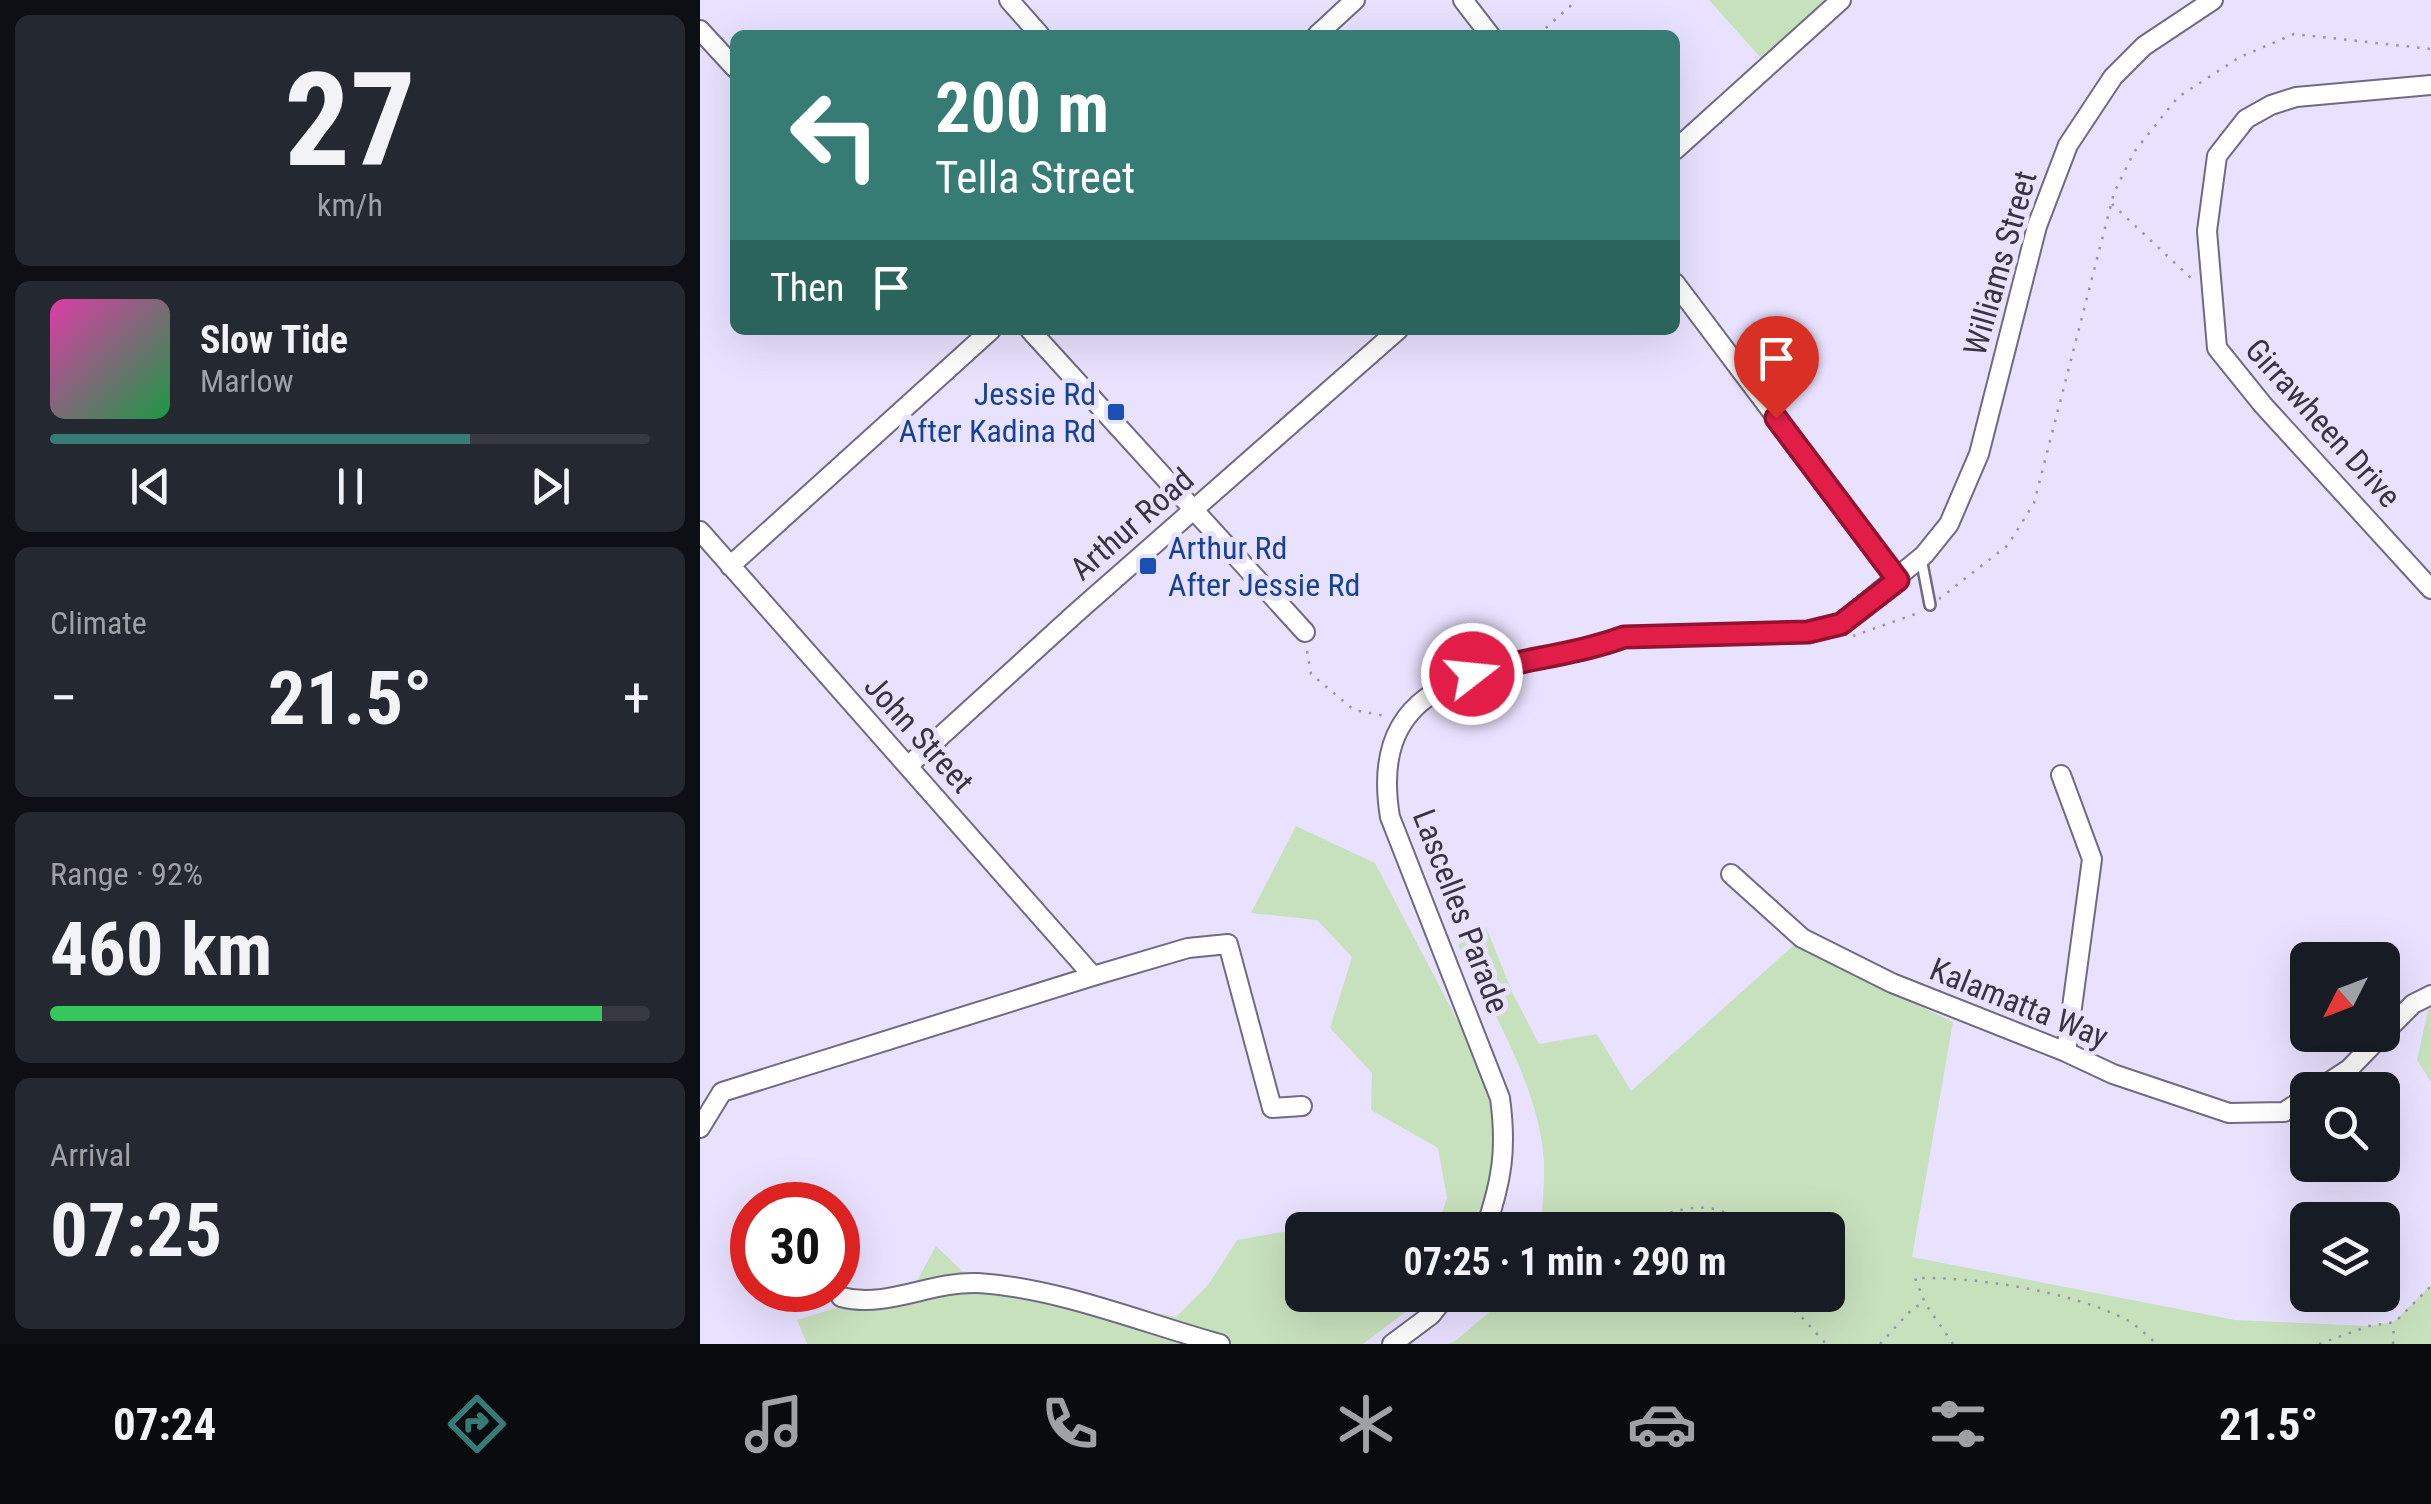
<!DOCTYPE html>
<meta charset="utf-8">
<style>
body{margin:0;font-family:"Roboto Condensed",sans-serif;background:#242831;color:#f1f3f6;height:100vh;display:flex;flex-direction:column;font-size:38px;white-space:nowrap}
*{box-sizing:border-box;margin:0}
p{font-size:32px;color:#9ea1a6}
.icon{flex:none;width:55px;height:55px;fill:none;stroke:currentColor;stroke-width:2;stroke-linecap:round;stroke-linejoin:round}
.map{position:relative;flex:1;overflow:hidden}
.sheet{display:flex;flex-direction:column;gap:15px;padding:15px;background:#0d0f14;width:700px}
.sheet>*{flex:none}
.guide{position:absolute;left:30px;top:30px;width:950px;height:305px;border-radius:15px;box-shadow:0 10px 40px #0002;background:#367c75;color:#fff;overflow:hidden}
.needle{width:65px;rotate:228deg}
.fabs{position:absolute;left:1590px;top:942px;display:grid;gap:20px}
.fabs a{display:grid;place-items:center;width:110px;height:110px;border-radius:15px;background:#171b24;box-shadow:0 10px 40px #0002;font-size:50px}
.speed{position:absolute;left:30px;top:1182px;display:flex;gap:20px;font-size:50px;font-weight:700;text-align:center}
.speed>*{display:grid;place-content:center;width:130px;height:130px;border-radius:50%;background:#171b24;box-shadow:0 10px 40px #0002;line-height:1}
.speed .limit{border:15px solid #d22;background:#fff;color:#111}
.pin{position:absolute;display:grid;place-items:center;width:85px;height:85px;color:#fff;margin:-102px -42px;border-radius:50% 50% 50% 0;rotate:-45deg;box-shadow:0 0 10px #0007}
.pin .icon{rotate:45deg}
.me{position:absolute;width:110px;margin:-55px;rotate:74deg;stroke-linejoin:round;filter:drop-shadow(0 0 8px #0008)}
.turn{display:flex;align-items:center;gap:35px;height:210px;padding:0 40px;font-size:45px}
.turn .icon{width:130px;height:130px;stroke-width:2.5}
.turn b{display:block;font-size:70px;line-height:85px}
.then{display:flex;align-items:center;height:95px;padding:0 40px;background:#0003;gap:20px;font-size:38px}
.big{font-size:75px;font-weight:700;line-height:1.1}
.sheet .widget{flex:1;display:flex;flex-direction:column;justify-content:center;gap:15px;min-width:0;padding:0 35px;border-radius:15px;background:#242831}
.sheet .dial{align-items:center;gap:0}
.dial b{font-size:130px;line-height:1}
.song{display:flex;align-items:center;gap:30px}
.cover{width:120px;height:120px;border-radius:15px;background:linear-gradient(135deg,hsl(320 70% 55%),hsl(140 70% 35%))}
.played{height:10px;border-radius:5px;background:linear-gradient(90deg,#367c75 70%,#363941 70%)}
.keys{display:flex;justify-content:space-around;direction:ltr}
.heat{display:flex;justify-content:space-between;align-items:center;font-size:55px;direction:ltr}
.charge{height:15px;border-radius:8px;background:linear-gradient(90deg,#34c759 92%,#363941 0)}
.trip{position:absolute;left:585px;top:1212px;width:560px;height:100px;border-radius:15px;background:#171b24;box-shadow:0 10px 40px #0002;font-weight:700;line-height:100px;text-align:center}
.tabs{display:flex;height:160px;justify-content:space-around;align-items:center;background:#090b0e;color:#9ea1a6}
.tabs .icon{width:70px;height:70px}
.tabs .selected{color:#367c75}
.tabs b{font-size:45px;color:#f1f3f6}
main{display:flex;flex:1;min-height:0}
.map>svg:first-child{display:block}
.green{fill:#c8e1bd}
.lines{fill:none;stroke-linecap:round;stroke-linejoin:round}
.service-casing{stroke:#706a83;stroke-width:14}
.minor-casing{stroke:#706a83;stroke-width:22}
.path{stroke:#9994a9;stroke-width:2.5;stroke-dasharray:2.5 8;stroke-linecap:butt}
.service{stroke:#fff;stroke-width:9}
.minor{stroke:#fff;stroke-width:18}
.route-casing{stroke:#92132f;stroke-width:25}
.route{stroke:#e11d48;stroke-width:18}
.transit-dot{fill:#1a4fb4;stroke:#e9e2ff;stroke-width:4}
.labels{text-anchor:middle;stroke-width:10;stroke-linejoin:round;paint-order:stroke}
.street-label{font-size:32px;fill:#383541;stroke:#e9e2ff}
.transit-label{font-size:32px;fill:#164399;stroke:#e9e2ff;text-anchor:end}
</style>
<main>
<section class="sheet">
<div class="widget dial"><b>27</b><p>km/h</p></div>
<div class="widget">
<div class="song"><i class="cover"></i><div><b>Slow Tide</b><p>Marlow</p></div></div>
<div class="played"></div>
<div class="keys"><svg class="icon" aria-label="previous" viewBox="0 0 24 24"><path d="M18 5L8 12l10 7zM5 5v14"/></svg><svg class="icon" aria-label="pause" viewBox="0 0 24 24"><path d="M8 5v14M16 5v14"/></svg><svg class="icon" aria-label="next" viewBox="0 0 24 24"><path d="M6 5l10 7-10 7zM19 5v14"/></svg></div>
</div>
<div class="widget"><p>Climate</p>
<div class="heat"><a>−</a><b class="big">21.5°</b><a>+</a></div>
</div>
<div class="widget"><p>Range · 92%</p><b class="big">460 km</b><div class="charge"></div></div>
<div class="widget"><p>Arrival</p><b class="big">07:25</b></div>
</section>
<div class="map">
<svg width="1731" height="1344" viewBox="0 0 1731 1344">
<rect width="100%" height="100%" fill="#e9e2ff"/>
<path class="green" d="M1009,0H1134L1068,66Z
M596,826L675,863L787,1077L800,1167L773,1230H602V1295H728L663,1344H107L97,1320L215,1284L236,1246L262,1271L476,1317L508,1285L537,1240L594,1230L738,1224L747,1198L738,1148L671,1110L672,1073L630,1028L652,957L617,920L551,913Z
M786,927L813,994L839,1044L897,1034L931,1091L1094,945L1253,1022L1212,1257L1535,1320L1669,1326L1694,1322L1731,1285V1344H747L755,1341L810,1295H1128V1230H841C842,1205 846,1177 843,1152C837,1086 790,1004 758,945Z
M1731,1008V1082L1717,1060L1728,1010Z"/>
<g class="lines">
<defs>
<path id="service" d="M1221,558L1230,605"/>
<path id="minor" d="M309,0L340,35
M763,0L790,35
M0,30L35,68
M617,35L655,0
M1731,85L1596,97L1571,105L1546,119L1517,156L1507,231L1517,348L1563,405L1731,589
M975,150L1141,0
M975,283L1198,579
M330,330L605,632
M0,531L393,976
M30,566L291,330
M208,766L376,613L698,330
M1361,775L1392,859L1366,1052
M1031,874L1102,938L1192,983L1366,1052L1413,1074L1529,1113L1584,1112L1608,1096
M1682,1035L1713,1004L1731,995
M1617,1090L1649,1069L1682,1035
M0,1128L22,1092L393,976L488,948L528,944L572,1108L602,1106
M785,1230C802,1181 807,1149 800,1098L690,817C663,654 823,675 924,637L1109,633L1141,623L1224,555L1249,524L1279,454L1337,226L1368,145L1413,77L1444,46L1513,0
M141,1297C187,1309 231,1281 278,1283C359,1288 443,1323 520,1344
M692,1344L731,1315L747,1295"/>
</defs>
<use href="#service" class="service-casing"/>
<use href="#minor" class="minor-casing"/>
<path class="path" d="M838,35L877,0
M1412,204L1494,281
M1239,599L1308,545L1334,503L1414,193L1434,152L1478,97L1540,57L1594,34L1731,49
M1153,636L1221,612
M607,651L611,674L654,710L685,716
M932,1230C961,1214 1000,1197 1032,1216L1034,1230
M1055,1295L1098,1313L1126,1344
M1180,1344L1213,1308L1222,1304
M1253,1344L1225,1303L1215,1278C1277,1277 1371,1291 1427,1320C1438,1326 1447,1336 1457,1344
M1619,1344L1669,1326L1695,1322L1731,1286
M1693,1344L1694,1324"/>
<use href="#service" class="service"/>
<use href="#minor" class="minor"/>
</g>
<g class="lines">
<defs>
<path id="route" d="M772,674C821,659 875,655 924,637L1108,632L1141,624L1198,580L1076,418"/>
</defs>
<use href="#route" class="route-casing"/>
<use href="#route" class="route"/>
</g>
<g class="transit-dot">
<rect x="406" y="402" width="20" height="20" rx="5"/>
<rect x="438" y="556" width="20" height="20" rx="5"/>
</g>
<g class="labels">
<g class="street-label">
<text transform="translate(1300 263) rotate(-74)" y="11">Williams Street</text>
<text transform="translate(1623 423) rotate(48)" y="11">Girrawheen Drive</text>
<text transform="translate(432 524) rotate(-41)" y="11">Arthur Road</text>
<text transform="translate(219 734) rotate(48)" y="11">John Street</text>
<text transform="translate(761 911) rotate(69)" y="11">Lascelles Parade</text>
<text transform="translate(1319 1003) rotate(22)" y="11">Kalamatta Way</text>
</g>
<g class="transit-label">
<text x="396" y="405">Jessie Rd<tspan x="396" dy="37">After Kadina Rd</tspan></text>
<text x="468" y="559" text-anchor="start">Arthur Rd<tspan x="468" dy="37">After Jessie Rd</tspan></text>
</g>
</g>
</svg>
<div class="fabs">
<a><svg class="needle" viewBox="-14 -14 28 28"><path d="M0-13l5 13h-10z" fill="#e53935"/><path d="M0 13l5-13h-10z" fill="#9ea1a6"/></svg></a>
<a><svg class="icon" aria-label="search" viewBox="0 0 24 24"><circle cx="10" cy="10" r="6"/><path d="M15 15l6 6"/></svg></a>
<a><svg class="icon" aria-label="layers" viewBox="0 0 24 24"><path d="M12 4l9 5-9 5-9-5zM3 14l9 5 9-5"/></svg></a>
</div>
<div class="speed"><div class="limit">30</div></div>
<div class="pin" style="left:1076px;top:418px;background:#d93025"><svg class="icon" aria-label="arrive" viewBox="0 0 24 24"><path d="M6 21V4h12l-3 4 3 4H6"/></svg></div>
<svg class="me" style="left:772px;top:674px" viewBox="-20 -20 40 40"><circle r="17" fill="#e11d48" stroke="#fff" stroke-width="3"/><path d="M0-11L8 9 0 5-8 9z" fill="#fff"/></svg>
<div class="trip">07:25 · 1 min · 290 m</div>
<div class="guide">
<div class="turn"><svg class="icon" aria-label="left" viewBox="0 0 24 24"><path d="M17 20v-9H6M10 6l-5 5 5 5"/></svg><div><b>200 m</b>Tella Street</div></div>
<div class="then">Then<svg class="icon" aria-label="arrive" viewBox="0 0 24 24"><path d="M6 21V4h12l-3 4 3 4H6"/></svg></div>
</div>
</div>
</main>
<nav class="tabs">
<b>07:24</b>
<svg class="icon selected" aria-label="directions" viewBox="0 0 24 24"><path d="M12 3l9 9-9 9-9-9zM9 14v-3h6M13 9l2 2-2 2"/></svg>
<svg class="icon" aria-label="music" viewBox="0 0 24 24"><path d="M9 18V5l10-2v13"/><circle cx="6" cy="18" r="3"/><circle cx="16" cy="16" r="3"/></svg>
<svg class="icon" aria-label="phone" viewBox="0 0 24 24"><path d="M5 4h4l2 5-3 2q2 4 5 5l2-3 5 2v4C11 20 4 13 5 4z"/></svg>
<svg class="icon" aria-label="climate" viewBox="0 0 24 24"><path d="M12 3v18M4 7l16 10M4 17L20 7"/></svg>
<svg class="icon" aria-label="car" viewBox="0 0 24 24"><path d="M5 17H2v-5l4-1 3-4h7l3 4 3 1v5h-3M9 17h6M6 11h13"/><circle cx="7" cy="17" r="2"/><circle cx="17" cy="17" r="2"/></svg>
<svg class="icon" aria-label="filters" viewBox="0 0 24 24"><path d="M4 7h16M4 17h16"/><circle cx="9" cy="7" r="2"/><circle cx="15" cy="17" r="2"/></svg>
<b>21.5°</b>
</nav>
